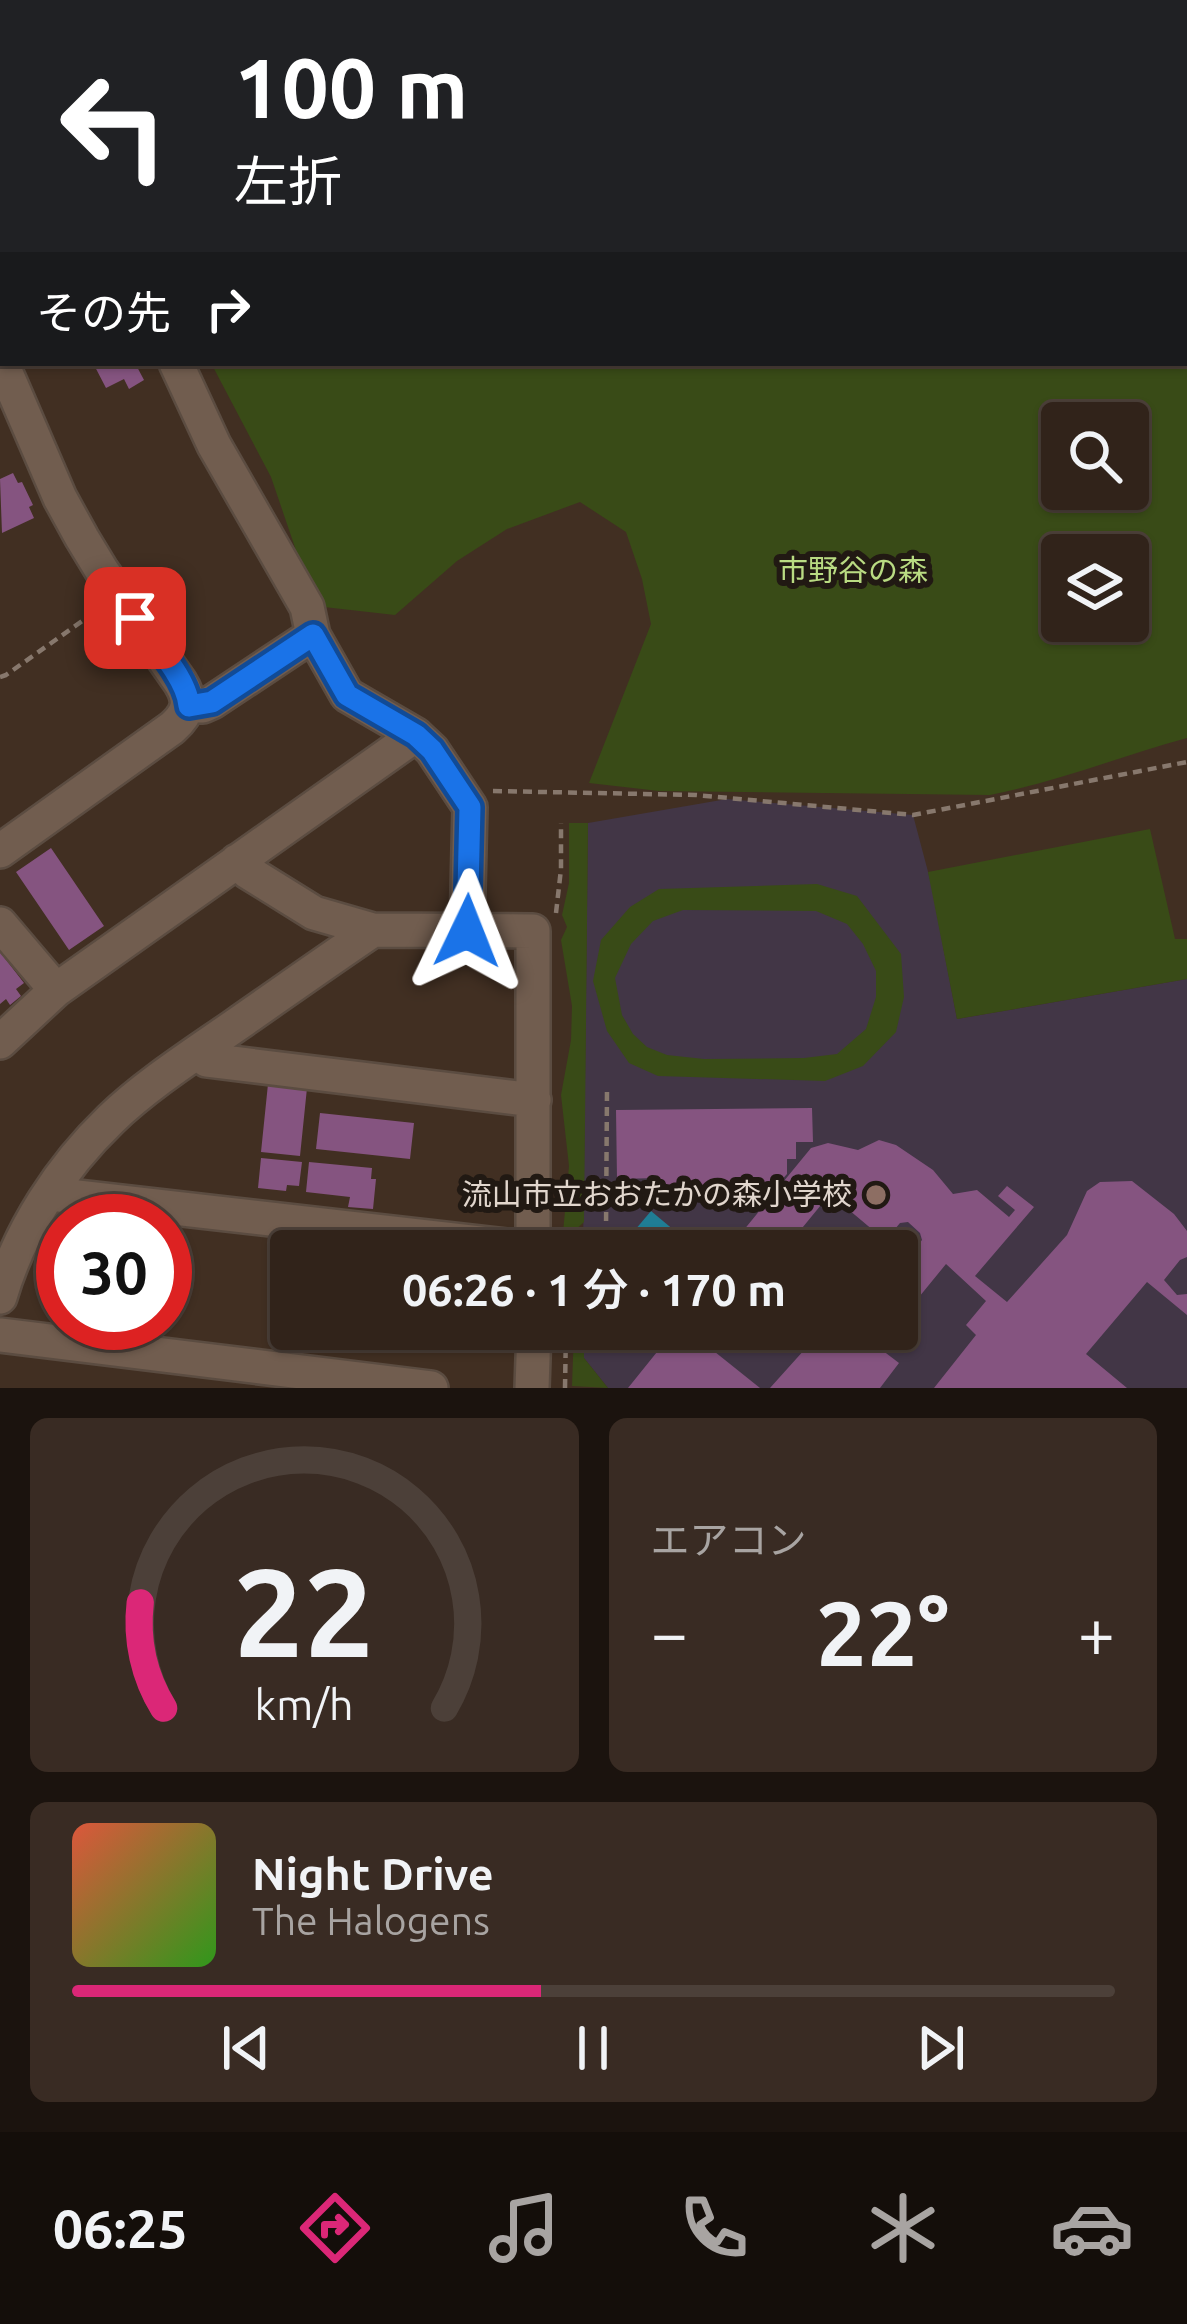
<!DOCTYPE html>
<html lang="ja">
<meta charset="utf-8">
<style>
body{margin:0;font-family:Ubuntu,"Noto Sans JP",sans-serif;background:#392b23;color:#f1f3f6;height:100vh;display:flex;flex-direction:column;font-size:45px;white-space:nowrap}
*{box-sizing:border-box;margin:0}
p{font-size:39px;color:#a8a4a2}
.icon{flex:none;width:66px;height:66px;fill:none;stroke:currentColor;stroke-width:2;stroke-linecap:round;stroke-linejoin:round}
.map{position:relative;height:1388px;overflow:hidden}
.side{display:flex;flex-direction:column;gap:30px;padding:30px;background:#1b130e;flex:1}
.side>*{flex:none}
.top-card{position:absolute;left:0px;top:0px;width:1188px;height:366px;box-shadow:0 3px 9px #0004,0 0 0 3px #4c4039;background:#202124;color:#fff;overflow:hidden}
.tools{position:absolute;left:1041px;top:402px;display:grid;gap:24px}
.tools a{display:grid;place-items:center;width:108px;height:108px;border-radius:12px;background:#31231a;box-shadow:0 3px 9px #0004,0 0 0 3px #4c4039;font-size:60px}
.speed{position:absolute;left:36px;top:1194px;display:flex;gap:24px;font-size:60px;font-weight:700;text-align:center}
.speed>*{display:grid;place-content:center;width:156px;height:156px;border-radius:50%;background:#31231a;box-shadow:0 3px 9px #0004,0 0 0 3px #4c4039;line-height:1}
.speed .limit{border:18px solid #d22;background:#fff;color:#111}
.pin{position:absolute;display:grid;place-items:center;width:102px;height:102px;color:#fff;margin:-51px;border-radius:24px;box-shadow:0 6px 18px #0006}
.me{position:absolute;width:132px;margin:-66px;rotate:2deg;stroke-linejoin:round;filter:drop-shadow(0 0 9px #0008)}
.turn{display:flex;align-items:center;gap:42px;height:252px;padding:0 36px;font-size:54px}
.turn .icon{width:156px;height:156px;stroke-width:2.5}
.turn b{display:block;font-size:84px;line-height:102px}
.then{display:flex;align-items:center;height:114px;padding:0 36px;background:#0003;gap:24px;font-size:45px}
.big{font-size:90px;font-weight:600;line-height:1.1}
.side .card{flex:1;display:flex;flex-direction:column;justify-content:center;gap:18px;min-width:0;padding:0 42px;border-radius:18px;background:#392b23}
.side .dial{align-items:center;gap:0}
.dial svg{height:312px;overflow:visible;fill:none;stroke:#4c4039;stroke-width:7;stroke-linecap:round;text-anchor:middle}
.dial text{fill:#f1f3f6;stroke:none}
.song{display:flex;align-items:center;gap:36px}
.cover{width:144px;height:144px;border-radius:18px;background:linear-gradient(135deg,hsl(10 70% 55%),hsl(110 70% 35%))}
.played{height:12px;border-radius:6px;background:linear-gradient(90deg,#db2777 45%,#4c4039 45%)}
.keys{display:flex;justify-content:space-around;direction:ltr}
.heat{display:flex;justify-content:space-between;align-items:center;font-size:66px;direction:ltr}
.side .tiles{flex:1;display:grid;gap:30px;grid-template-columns:1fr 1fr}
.card:last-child{grid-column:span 2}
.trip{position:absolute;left:270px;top:1230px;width:648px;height:120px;border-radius:12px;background:#31231a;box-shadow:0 3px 9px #0004,0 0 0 3px #4c4039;font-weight:600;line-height:120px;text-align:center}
.tab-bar{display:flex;height:192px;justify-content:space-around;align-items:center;background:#140e0a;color:#a8a4a2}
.tab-bar .icon{width:84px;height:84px}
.tab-bar .active{color:#db2777}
.tab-bar b{font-size:54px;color:#f1f3f6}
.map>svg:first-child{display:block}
.education{fill:#423646}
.green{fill:#394b17;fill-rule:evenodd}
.water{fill:#207d95}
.building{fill:#855480}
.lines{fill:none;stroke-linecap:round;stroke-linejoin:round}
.minor-casing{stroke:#5b4c41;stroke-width:38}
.path{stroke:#87786d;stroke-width:4.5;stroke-dasharray:9 6;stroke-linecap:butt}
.minor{stroke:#715d4f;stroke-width:33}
.route-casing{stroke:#114b97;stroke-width:30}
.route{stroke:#1a73e8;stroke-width:21}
.education-dot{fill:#8d6e63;stroke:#211913;stroke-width:4.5}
.labels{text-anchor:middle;stroke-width:12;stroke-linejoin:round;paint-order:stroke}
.park-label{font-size:30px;fill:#b9db82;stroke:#211913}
.poi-label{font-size:30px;fill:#e1d6cd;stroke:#211913;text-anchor:end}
</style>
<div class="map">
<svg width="1187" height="1388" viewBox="0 0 1187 1388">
<rect width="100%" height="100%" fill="#412f22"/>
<path class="education" d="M727,799L913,815L931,883L957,1019L1187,979V1388H608L584,1358V1329H897V1251H583L588,823Z"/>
<path class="green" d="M0,0H1187V738C1121,756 1057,782 990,795L659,791L589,783L651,624L642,579L626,532L580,502L507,529L457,561L395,615L315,606L271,477L211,363H1185V3H3V59L0,56ZM1062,423H1128V489H1062ZM1062,555H1128V621H1062Z
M569,823H588L584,1222L572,1233H563L569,1166L561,1095L571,1040L572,1006L561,940L567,927L562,915L569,883Z
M1150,829L1175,939H1187V979L957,1019L928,872Z
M817,884L857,896L901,954L904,997L896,1032L863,1066L825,1081L658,1076L629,1063L607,1031L593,981L601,940L630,907L659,889ZM683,910L816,911L847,924L863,944L876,971V997L866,1029L837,1054L804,1058L704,1059L667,1055L647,1047L633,1034L622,1015L615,978L631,944L653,921Z
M574,1329H584V1358L608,1388L572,1386Z"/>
<path class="water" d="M651,1211L699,1251H622L619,1249Z"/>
<path class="building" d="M93,363H135L144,380L129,389L124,379L106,388Z
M13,473L18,483L22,482L33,505L29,507L34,518L2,533L0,479Z
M51,848L104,926L69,950L16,872Z
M0,952L24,983L16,989L21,996L10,1005L6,999L0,1004Z
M268,1084L307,1088L300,1156L261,1152Z
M812,1108L813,1142H796V1159H787V1174L762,1202L751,1195L672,1196V1186L658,1187V1178L617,1179L616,1110Z
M320,1113L414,1123L410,1159L316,1149Z
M879,1140L896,1145L933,1170L953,1194L977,1190L1009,1217L1015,1210L998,1196L1007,1186L1034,1207L975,1276L1007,1302L1067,1235L1087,1191L1100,1182L1132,1181L1174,1214L1187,1231V1257L1180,1260L1164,1280L1177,1295L1187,1294V1315L1147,1282L1086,1354L1127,1388H934L976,1335L966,1325L986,1301L946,1264L897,1324V1275L903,1267L897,1254L902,1256L911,1253L922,1240L920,1233L908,1222L900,1223L890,1235L889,1248L880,1236L830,1194L798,1233L820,1251H809L793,1237L782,1251H767L743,1231L811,1148L828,1143L858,1150Z
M261,1158L302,1162L299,1186L287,1185L286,1191L258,1188Z
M309,1162L372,1168L371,1179H376L373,1209L348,1207L350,1197L306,1192Z
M705,1329H718L705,1344L760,1388H628L661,1347L665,1351L682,1331L695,1342Z
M823,1329H834L833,1331L843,1339L851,1329H857L873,1342L883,1329H893L878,1347L899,1363L880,1388H770Z"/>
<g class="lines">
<defs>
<path id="minor" d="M0,76L3,80
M0,359L60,498L82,538L102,571L180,682C192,701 189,713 172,728L0,851
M176,363L214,445L307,607L313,635L212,702L203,706H189
M416,735L432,750L470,807L467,931
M237,861L248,872L314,913L373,930L533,931V1251
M0,924L56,990L416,735L347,695L313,635
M0,1042L56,990
M200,1051L207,1060L534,1100
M51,1194L533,1249
M0,1297C19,1231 61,1167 111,1119C146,1085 196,1053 236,1025C282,993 327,961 373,930
M0,1335L431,1388
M532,1388L534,1329"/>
</defs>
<use href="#minor" class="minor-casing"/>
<path class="path" d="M0,677L6,675L95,612
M493,791L696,795L913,815L1187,762
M556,913L561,869V823
M561,1250L579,1248L606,1231L607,1089
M565,1388L566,1329"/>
<use href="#minor" class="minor"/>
</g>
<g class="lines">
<defs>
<path id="route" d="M135,618C152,641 187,678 189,706L212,702L313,635L347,695L416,735L432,750L470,807L467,931"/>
</defs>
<use href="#route" class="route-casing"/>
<use href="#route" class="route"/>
</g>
<circle class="education-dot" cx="876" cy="1195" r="12"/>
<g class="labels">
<g class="park-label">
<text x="853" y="581">市野谷の森</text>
</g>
<g class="poi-label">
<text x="852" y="1205">流山市立おおたかの森小学校</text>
</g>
</g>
</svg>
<div class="tools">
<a><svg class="icon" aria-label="search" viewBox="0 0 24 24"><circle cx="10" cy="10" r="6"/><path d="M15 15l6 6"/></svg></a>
<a><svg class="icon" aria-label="layers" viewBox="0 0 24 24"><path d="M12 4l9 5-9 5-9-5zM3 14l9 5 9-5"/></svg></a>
</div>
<div class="speed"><div class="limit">30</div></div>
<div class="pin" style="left:135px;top:618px;background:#d93025"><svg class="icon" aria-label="arrive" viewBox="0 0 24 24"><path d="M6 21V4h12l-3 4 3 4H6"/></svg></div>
<svg class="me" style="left:467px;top:931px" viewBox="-20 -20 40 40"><path d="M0-17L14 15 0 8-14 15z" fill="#1a73e8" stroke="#fff" stroke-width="4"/></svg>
<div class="trip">06:26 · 1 分 · 170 m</div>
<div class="top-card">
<div class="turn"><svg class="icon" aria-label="left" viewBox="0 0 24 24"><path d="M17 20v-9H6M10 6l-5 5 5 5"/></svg><div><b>100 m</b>左折</div></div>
<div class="then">その先<svg class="icon" aria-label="right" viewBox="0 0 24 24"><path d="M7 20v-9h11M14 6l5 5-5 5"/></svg></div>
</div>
</div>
<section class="side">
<div class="tiles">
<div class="card dial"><svg viewBox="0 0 100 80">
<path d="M14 69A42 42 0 1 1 86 69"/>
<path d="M14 69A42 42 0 0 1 8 42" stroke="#db2777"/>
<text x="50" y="56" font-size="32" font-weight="700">22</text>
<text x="50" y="72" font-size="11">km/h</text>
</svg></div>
<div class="card"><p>エアコン</p>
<div class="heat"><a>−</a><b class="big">22°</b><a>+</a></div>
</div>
<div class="card">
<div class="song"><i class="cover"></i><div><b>Night Drive</b><p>The Halogens</p></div></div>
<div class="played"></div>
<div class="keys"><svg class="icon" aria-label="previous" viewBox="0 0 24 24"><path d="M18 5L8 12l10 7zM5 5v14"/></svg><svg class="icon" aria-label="pause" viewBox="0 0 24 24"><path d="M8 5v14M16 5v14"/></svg><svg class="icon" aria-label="next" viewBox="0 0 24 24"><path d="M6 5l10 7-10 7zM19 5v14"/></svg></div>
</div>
</div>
</section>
<nav class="tab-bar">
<b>06:25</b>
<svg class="icon active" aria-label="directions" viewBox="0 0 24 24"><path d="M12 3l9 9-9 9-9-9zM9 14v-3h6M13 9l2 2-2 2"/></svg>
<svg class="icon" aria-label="music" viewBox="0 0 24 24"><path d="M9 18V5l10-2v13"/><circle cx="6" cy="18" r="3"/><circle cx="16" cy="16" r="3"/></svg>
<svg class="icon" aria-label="phone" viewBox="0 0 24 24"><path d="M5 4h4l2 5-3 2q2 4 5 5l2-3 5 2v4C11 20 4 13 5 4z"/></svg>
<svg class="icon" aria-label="climate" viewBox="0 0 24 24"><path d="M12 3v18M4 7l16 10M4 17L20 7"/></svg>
<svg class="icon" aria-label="car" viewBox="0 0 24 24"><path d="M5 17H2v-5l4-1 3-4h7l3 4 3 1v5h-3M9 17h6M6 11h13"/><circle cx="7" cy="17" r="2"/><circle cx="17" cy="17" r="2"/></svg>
</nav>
